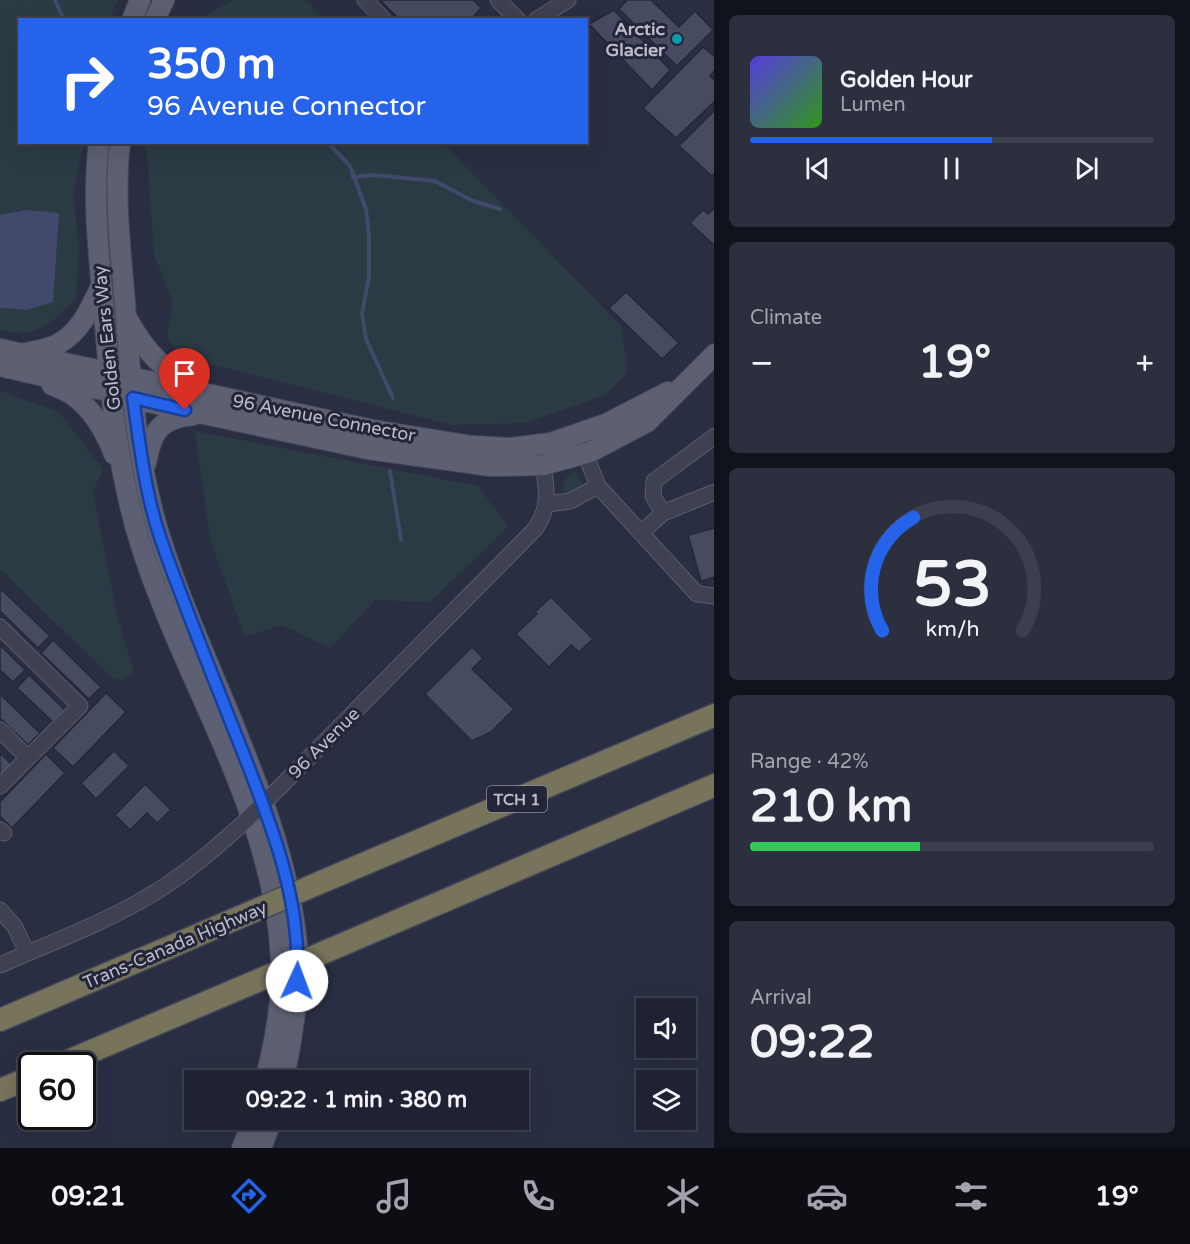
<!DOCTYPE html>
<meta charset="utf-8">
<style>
body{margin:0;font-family:"Varela Round",sans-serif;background:#2c2f3e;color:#f1f3f6;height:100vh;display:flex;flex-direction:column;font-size:22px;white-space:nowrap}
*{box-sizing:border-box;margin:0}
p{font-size:20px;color:#a1a4ac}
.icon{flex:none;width:33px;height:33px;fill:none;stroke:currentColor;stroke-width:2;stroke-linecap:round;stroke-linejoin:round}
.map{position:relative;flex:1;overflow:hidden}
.details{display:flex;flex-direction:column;gap:15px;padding:15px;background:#11131c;width:476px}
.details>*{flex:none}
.banner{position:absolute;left:18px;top:18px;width:570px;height:126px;border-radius:0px;box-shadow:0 6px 24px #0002,0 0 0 2px #3c3f4d;background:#2563eb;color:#fff;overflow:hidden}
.buttons{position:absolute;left:636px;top:998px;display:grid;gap:12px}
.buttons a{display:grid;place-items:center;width:60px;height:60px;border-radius:0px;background:#1f2232;box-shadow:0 6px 24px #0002,0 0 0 2px #3c3f4d;font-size:30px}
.speed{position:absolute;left:18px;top:1052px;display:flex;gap:12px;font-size:30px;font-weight:700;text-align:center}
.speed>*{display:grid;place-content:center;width:78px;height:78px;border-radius:50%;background:#1f2232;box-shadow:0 6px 24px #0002,0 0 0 2px #3c3f4d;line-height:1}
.speed .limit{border:3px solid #111;border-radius:9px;background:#fff;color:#111}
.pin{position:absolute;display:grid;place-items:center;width:51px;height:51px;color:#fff;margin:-62px -26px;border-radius:50% 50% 50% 0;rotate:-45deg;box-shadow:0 0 6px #0007}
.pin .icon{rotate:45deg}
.me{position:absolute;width:66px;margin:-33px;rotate:2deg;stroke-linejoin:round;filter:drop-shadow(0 0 4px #0008)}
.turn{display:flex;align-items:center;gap:21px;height:126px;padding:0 30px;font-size:27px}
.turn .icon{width:78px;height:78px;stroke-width:2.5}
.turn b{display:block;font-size:42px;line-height:51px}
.big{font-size:45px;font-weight:700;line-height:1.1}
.details .card{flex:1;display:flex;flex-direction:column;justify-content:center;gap:9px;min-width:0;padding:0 21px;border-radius:9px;background:#2c2f3e}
.details .dial{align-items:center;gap:0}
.dial svg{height:156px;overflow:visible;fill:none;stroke:#3c3f4d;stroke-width:7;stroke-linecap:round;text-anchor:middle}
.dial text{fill:#f1f3f6;stroke:none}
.song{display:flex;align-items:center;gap:18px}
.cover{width:72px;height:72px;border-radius:9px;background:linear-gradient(135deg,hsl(250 70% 55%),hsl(110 70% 35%))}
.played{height:6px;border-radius:3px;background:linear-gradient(90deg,#2563eb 60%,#3c3f4d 60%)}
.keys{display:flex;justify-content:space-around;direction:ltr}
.heat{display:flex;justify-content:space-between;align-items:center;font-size:33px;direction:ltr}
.charge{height:9px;border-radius:4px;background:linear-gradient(90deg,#34c759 42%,#3c3f4d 0)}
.trip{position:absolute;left:184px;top:1070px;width:345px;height:60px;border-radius:0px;background:#1f2232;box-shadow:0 6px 24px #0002,0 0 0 2px #3c3f4d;font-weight:700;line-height:60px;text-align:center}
.tab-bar{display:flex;height:96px;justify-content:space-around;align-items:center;background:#0c0e14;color:#a1a4ac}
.tab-bar .icon{width:42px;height:42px}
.tab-bar .active{color:#2563eb}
.tab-bar b{font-size:27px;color:#f1f3f6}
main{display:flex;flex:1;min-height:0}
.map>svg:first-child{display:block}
.green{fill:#2b3b44}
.water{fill:#42496c}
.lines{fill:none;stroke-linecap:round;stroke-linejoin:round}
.stream{stroke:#42496c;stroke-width:4}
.building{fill:#464b62;stroke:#24283a;stroke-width:1.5}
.minor-casing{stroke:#595c6d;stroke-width:17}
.major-casing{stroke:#474a5c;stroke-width:22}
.highway-casing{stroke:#45495a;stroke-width:25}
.minor{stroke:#3d4152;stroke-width:15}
.major{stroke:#5c6072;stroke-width:20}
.highway{stroke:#78735b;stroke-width:22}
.minor-bridge-casing{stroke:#595c6d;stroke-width:17;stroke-linecap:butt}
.highway-bridge-casing{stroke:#45495a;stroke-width:25;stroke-linecap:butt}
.minor-bridge{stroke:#3d4152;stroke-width:15}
.highway-bridge{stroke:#78735b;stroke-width:22}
.route-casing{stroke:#184099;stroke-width:15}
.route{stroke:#2563eb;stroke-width:10}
.culture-dot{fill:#0f9aa8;stroke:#222638;stroke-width:2}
.labels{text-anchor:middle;stroke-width:6;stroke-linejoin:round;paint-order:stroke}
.shield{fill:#222638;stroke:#8d90a0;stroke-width:1.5}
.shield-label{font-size:16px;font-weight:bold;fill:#bbbdcc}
.poi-label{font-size:18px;font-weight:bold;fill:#bbbdcc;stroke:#222638;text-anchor:end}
.street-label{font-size:18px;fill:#bbbdcc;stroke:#222638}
</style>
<main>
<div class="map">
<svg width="715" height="1148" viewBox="0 0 715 1148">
<rect width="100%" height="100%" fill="#292e43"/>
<path class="green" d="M0,0H119L114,6L111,19L20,20V142L84,143L73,192L79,248L76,300C50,322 37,341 0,329V308L27,310L0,215Z
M233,0H305L324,19H200Z
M146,143H443L621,326L628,372L605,395L525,423L452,425L181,357L167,337L173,302L154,254Z
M0,391L59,412L103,469L93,492L117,616L134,671L123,681L112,678L0,569Z
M195,431L478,486L508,527L430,602L375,600L330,648L282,625L245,636L211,543Z
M576,471L585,489L568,494L563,491C563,482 566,474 576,471Z"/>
<path class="water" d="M25,210L59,213L53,302L27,310L0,308V215Z"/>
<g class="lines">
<path class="stream" d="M55,0L64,20
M327,142L350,166L366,209L369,234V276L362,314L366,339L393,398
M353,177L374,175L435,181L473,201L500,209
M390,471L401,540"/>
</g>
<path class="building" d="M380,0H473L481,8L471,20H400Z
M627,0H651L679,27L695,11L713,30L677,66L619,9Z
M614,10L670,70L652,90L589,24Z
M703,47L715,57V70L710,76L715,80V101L676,138L643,108Z
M715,110V173L712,176L679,146Z
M715,208V246L690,223L703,210L708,214Z
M626,292L679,343L662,359L609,308Z
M715,528V577L701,581L688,535Z
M2,590L50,636L38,648L0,611V592Z
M551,597L593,639L579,652L571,645L549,667L516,634L537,614L535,612Z
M53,640L101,687L89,699L41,653Z
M0,645L25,670L13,682L0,670Z
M472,647L483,658L472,669L514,709L491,732L472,741L425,694Z
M29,675L65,710L53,722L17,688Z
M106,693L126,712L73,767L53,748Z
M0,694L40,733L28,745L0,718Z
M114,751L129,766L96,799L81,783Z
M0,753L11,764L0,776Z
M46,754L65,773L12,828L0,816V802Z
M145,784L171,810L157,823L147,813L130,830L115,815Z"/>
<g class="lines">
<defs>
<path id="minor" d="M365,0L384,20
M498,0L518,20
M536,20L568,0
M585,453L598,486L697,594L715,596
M547,504L570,501L598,486
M663,513L653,496L654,481L715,436
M641,533L663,513L715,492
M0,627L80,706L0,786
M0,730L28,758
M279,788L535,529C553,504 545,484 542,456
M0,830L4,833
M0,910L15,927L27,953
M0,965C47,944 97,926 142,900C178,880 209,854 240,826"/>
<path id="major" d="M132,20L140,0
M155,20L164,0
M99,142C92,199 99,256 104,312C110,389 117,468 140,542C183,681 275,812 281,960C283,997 275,1044 265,1080
M120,142C113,202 122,258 126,317C131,391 138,466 160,537C203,674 287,810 298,955C300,987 291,1048 283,1080
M128,320C147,354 162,368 195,387
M0,349L373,430L472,446L511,448L551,443L606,424L668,392
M25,353C36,351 49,349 58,344C80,332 90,310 100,288
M0,366L112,392L148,402L368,449L491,466L543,465L590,452L647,422L715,354
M52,385C59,388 68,391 74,396C93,410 106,433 114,454
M146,463C152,431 160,418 193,415
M242,1148L254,1119
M261,1148L272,1119"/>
<path id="highway" d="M319,883L715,715
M327,951L715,785
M0,1020L254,911
M59,1065L257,981
M0,1090L32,1077"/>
</defs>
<use href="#minor" class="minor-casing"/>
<use href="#major" class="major-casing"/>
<use href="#highway" class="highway-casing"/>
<use href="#minor" class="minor"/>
<use href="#major" class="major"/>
<use href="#highway" class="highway"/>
<defs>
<path id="minor-bridge" d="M240,826L279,788"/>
<path id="highway-bridge" d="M254,911L319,883
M257,981L327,951"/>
</defs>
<use href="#minor-bridge" class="minor-bridge-casing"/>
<use href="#highway-bridge" class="highway-bridge-casing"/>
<use href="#minor-bridge" class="minor-bridge"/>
<use href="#highway-bridge" class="highway-bridge"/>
</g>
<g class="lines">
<defs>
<path id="route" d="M185,410L133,398C140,446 145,494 161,540C185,608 212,674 238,740C268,816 302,897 297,981"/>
</defs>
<use href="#route" class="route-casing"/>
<use href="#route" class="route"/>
</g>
<circle class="culture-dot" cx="677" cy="39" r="6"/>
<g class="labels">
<rect class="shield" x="487" y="786" width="60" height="26" rx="4.5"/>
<g class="shield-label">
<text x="517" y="805">TCH 1</text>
</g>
<g class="poi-label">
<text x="665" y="35">Arctic<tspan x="665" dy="21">Glacier</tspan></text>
</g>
<g class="street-label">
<text transform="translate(107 338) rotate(-96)" y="6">Golden Ears Way</text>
<text transform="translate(324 418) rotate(11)" y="6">96 Avenue Connector</text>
<text transform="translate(324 743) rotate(-45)" y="6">96 Avenue</text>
<text transform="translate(175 945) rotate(-23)" y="6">Trans-Canada Highway</text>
</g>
</g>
</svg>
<div class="buttons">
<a><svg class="icon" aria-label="sound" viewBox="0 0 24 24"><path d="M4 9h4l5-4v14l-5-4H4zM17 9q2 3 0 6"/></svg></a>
<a><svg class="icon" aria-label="layers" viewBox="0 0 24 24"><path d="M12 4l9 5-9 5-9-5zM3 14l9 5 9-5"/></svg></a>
</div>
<div class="speed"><div class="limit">60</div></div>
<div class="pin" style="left:185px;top:410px;background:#d93025"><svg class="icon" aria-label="arrive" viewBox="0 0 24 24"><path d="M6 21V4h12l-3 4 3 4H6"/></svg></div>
<svg class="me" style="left:297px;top:981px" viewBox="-20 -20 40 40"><circle r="19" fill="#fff"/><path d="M0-13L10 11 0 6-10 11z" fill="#2563eb"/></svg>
<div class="trip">09:22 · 1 min · 380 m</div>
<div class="banner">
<div class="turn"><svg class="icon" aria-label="right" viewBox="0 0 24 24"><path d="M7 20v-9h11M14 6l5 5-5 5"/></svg><div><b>350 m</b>96 Avenue Connector</div></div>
</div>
</div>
<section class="details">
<div class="card">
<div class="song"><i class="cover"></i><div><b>Golden Hour</b><p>Lumen</p></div></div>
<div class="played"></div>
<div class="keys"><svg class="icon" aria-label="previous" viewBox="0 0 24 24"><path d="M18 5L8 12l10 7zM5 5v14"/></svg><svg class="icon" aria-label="pause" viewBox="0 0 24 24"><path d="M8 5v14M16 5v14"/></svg><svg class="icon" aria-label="next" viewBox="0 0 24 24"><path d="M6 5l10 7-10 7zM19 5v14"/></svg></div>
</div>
<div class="card"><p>Climate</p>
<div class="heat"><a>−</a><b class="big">19°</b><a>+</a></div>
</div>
<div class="card dial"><svg viewBox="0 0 100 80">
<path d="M14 69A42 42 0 1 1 86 69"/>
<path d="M14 69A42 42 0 0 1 30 11" stroke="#2563eb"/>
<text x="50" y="56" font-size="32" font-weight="700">53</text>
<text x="50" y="72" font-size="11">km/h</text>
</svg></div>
<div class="card"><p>Range · 42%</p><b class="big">210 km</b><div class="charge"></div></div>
<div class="card"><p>Arrival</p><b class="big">09:22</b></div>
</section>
</main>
<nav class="tab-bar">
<b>09:21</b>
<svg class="icon active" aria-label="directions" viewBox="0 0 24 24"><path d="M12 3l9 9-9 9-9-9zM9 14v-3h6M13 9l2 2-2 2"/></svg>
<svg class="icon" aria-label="music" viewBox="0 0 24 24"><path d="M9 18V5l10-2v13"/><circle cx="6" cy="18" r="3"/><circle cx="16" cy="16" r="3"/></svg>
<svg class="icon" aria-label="phone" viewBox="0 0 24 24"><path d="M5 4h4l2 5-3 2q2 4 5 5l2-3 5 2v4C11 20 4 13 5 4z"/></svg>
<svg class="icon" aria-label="climate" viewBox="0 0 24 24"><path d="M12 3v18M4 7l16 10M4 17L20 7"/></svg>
<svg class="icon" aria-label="car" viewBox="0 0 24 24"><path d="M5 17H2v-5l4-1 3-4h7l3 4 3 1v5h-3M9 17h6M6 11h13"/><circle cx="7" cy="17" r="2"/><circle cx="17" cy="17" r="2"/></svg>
<svg class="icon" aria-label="filters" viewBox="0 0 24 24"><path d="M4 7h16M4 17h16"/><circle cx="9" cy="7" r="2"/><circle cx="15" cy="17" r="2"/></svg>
<b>19°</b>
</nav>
